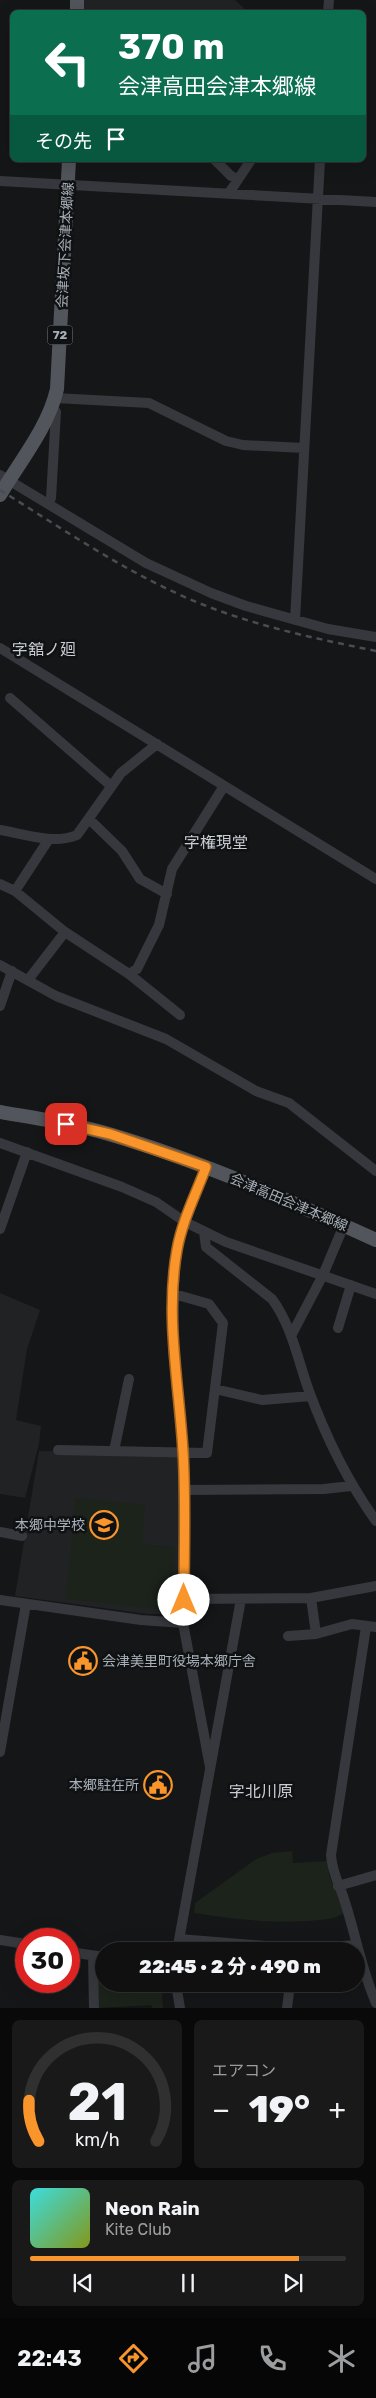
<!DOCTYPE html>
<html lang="ja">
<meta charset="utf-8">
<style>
body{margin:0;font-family:Rubik,"Noto Sans JP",sans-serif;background:#19191a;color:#f1f3f6;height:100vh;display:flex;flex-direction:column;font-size:19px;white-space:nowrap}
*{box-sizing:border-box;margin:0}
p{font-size:16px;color:#9c9d9f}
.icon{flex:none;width:28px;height:28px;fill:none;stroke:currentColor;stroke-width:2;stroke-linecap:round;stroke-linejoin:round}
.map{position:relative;height:2008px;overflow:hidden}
.panel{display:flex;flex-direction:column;gap:12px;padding:12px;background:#090909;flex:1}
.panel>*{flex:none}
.hud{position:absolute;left:10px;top:10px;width:356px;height:152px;border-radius:8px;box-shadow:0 5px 20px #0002,0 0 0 1px #303031;background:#0b6e4f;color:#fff;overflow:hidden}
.speed{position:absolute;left:15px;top:1928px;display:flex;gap:10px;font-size:25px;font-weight:700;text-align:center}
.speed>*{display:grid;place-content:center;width:65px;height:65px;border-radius:50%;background:#101011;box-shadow:0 5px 20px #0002,0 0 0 1px #303031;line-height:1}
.speed .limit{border:8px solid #d22;background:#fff;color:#111}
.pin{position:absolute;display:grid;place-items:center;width:42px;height:42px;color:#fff;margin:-21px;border-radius:10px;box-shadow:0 2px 8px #0006}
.me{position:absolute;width:55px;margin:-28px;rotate:0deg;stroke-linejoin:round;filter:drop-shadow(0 0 4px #0008)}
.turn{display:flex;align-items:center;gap:18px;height:105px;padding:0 25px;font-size:22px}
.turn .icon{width:65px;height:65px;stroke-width:2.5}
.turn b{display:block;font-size:35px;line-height:42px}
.then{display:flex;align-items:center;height:48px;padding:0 25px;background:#0003;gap:10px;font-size:19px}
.big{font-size:38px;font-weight:800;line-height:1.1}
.panel .card{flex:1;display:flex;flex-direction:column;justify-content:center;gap:8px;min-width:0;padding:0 18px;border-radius:8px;background:#19191a}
.panel .dial{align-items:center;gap:0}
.dial svg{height:130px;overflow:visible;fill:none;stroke:#303031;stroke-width:7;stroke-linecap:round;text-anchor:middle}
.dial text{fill:#f1f3f6;stroke:none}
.song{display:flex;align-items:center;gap:15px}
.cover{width:60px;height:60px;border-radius:8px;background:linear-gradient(135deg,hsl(180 70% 55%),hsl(70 70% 35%))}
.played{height:5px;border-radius:2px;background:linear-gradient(90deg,#fa952b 85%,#303031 85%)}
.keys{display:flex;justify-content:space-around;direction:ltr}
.heat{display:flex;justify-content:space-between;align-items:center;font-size:28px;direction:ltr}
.panel .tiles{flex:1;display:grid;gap:12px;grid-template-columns:1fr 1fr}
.card:last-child{grid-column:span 2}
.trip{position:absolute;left:95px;top:1942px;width:270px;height:50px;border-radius:25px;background:#101011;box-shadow:0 5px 20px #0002,0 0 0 1px #303031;font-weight:800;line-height:50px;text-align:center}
.tabs{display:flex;height:80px;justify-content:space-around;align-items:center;background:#060607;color:#9c9d9f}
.tabs .icon{width:35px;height:35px}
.tabs .selected{color:#fa952b}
.tabs b{font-size:22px;color:#f1f3f6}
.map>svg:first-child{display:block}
.built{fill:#212224}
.green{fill:#1b231b}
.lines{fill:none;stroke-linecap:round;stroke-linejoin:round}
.minor{stroke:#36383d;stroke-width:10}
.major{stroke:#52565c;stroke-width:14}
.rail{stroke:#494c52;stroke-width:2.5;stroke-dasharray:6 5;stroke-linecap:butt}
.route-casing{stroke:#a2611c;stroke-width:12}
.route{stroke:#fa952b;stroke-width:9}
.labels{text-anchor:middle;stroke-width:5;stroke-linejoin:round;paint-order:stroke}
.shield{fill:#101112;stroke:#7a8086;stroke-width:1}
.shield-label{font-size:12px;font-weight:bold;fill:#a7afb8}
.street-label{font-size:14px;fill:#a7afb8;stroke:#101112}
.poi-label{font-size:14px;fill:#a7afb8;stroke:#101112;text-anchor:end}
.quarter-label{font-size:16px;fill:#c8cdd4;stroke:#101112}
</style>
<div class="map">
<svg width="376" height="2008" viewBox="0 0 376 2008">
<rect width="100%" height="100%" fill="#151617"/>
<path class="built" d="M83,0H235L248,12H83Z
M0,1293L40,1310L27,1349L16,1420L41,1426L39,1444L25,1498L0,1494Z
M39,1451L181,1453L179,1609L171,1614H148L15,1596Z"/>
<path class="green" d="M76,1498L145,1505L142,1544L175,1547L170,1610L66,1599Z
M292,1851L293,1863L328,1861L329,1875L345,1913C339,1915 336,1918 328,1919C284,1925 237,1920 194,1913L195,1903L256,1859L272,1853Z
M100,1960H104V1984H161L163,2008H152L151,2005L99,2008L96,1963Z"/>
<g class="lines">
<path class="minor" d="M328,12L329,0
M215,160L231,176L238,179
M0,181L376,202
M229,193L251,160
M55,398L149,403L226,441L243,445L304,448
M0,475L146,563L211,593L246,606L328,629L376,637
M49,502L51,498L56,412L52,406
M295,620L320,160
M0,648L376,879
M10,698L110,785
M89,819L122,851L140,879L167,894
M0,830C24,834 54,845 77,835L121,773L157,744
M0,884L15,891L65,932L129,974L180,1015
M15,891L49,839
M0,965L56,996L166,1039L256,1091L289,1103L376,1171
M129,974L137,969L159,925L172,869L224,786
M28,980L65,932
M0,1006L12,971
M0,1143L122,1187L156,1202L185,1222L226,1242L376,1294
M206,1167L185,1222L177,1249L174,1284L173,1350L183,1451V1623L210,1767
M0,1229L27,1152
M204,1232L206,1247L272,1299C292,1326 298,1361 309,1391C326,1437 348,1482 376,1521
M338,1328L351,1285
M291,1336L323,1275L344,1225
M215,1389L262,1400L311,1396
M58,1450L207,1453L223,1323L209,1304L174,1294
M114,1451L129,1379
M184,1490L324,1489L351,1486
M0,1532L22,1536
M311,1598L376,1586
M184,1599L311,1598L316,1634L352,1624L376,1627
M0,1600L141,1620L183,1623
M366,1627L331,1855C332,1871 338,1882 343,1896C355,1931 361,1969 376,2003
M288,1636L316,1634
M0,1752L26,1604
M338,1886L376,1875
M179,1939L303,1949L357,1945
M0,1940L26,1944
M177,1951L241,1599
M69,1952L104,1957
M93,1956L94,2008
M176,1984L180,2008
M287,2008L290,1984"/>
<path class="major" d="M77,12V0
M0,495C20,461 48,428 57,389L69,160
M0,1112C37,1118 75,1124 112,1135C203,1162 290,1201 376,1240"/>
<path class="rail" d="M0,490C58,526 115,565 176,593C240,623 308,637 376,651"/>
</g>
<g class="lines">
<defs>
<path id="route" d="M66,1124L110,1134L206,1167C196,1194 182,1221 177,1250C165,1316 179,1384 183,1451C186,1500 184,1550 184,1600"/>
</defs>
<use href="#route" class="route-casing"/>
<use href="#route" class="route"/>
</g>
<defs>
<symbol id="school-ring" viewBox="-11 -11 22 22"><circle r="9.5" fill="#101112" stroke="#fa952b" stroke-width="1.5"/><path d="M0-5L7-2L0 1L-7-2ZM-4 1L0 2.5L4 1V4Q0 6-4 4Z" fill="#fa952b"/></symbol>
<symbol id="civic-ring" viewBox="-11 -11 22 22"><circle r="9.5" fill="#101112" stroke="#fa952b" stroke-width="1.5"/><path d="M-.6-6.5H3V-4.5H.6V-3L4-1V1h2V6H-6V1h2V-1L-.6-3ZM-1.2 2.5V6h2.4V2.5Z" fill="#fa952b"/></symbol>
</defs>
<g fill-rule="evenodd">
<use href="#school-ring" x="88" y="1509" width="32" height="32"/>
<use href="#civic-ring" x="67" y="1645" width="32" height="32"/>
<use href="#civic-ring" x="142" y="1769" width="32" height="32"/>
</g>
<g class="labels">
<rect class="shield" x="47.5" y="325.5" width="25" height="19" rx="4"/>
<g class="shield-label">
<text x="60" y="339">72</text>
</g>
<g class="street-label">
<text transform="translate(65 245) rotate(-87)" y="5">会津坂下会津本郷線</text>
<text transform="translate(289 1202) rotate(23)" y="5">会津高田会津本郷線</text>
</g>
<g class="poi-label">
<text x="85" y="1530">本郷中学校</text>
<text x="102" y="1666" text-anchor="start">会津美里町役場本郷庁舎</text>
<text x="139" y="1790">本郷駐在所</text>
</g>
<g class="quarter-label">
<text x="44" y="655">字舘ノ廻</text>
<text x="216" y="848">字権現堂</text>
<text x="261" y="1797">字北川原</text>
</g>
</g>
</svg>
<div class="speed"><div class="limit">30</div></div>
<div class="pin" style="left:66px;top:1124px;background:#d93025"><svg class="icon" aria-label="arrive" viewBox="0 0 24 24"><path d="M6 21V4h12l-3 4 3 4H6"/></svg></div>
<svg class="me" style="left:184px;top:1600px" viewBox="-20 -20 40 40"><circle r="19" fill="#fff"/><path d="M0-13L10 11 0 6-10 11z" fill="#fa952b"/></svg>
<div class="trip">22:45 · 2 分 · 490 m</div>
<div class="hud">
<div class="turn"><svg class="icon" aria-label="left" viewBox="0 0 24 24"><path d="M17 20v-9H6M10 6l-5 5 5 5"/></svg><div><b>370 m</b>会津高田会津本郷線</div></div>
<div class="then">その先<svg class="icon" aria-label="arrive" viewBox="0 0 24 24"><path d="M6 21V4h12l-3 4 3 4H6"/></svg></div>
</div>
</div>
<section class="panel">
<div class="tiles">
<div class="card dial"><svg viewBox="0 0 100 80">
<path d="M14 69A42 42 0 1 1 86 69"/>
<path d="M14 69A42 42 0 0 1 8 44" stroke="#fa952b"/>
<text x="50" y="56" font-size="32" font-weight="700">21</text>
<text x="50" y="72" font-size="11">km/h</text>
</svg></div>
<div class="card"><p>エアコン</p>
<div class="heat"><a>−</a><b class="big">19°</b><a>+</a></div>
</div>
<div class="card">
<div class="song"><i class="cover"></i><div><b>Neon Rain</b><p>Kite Club</p></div></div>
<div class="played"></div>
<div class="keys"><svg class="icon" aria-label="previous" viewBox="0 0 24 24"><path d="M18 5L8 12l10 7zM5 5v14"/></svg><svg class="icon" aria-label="pause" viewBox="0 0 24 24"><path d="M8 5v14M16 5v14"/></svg><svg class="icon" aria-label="next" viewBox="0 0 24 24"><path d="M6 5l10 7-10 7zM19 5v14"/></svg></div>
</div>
</div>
</section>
<nav class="tabs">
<b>22:43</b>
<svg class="icon selected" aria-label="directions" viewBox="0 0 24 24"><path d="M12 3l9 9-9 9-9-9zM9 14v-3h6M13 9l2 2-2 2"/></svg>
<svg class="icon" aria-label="music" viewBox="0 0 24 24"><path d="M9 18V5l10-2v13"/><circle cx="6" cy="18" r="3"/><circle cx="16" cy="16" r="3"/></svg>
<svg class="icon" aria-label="phone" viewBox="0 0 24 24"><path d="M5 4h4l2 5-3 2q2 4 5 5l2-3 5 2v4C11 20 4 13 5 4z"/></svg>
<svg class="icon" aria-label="climate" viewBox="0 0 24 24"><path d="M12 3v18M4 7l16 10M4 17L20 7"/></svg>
</nav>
